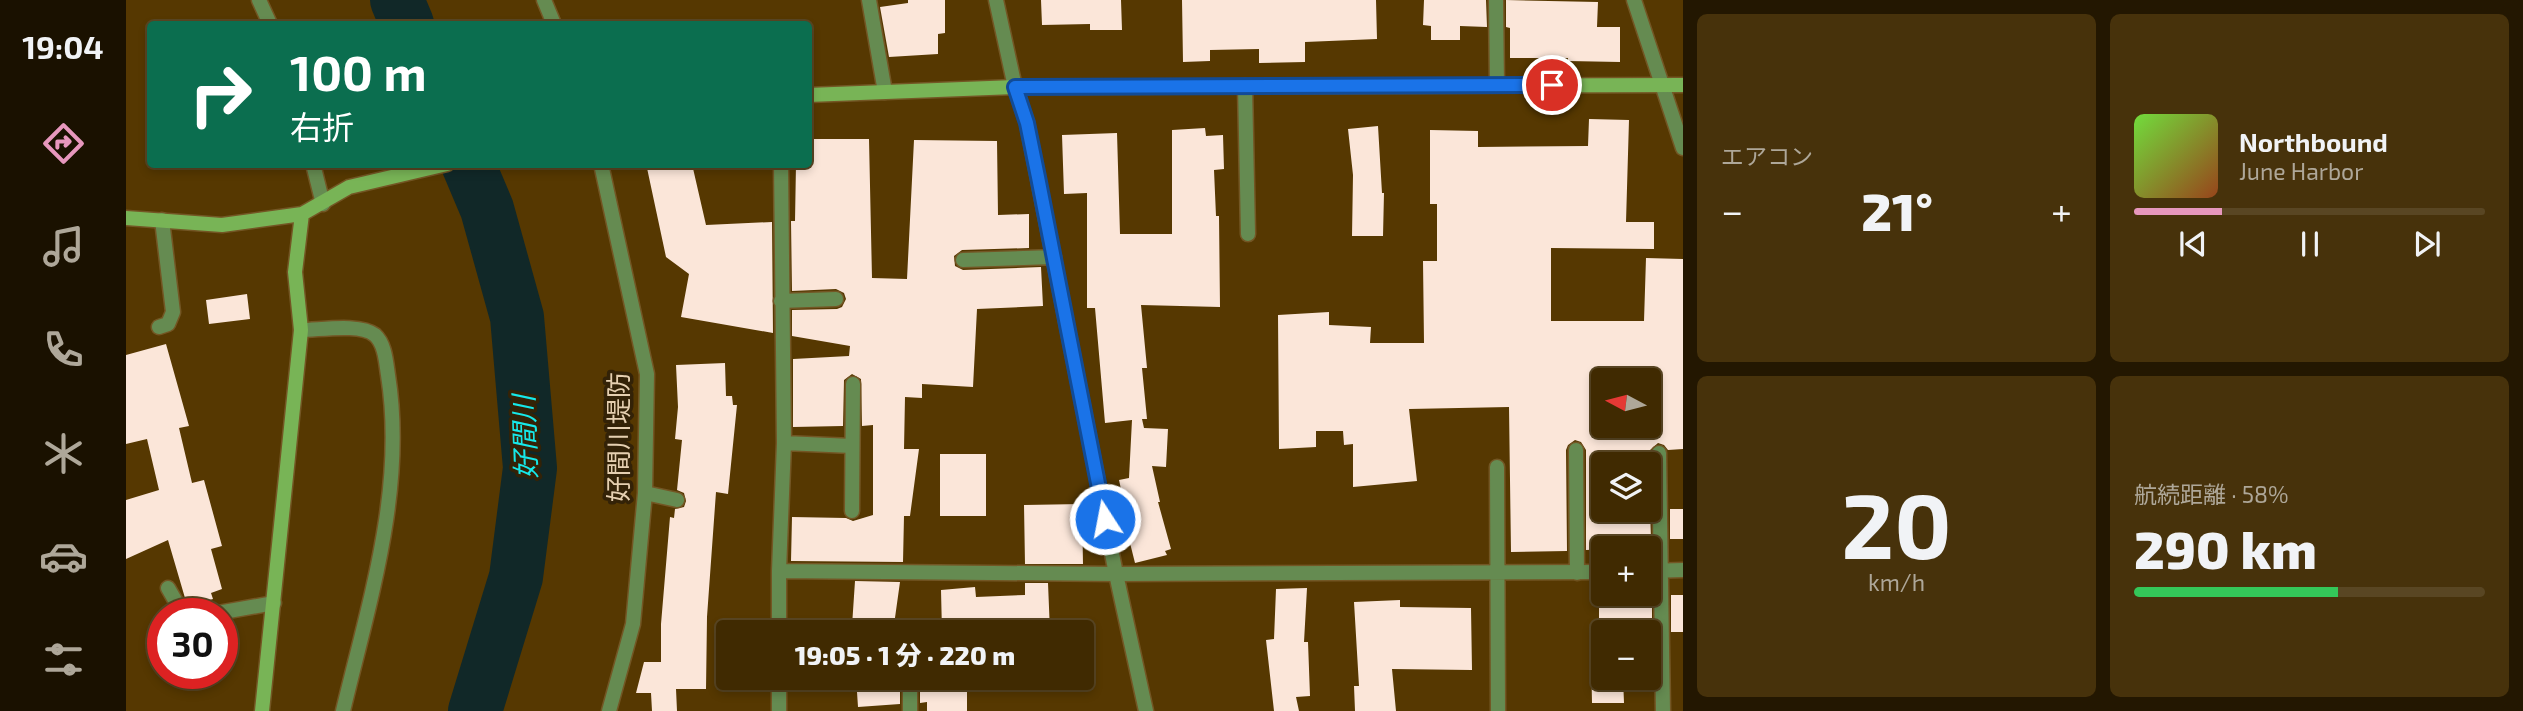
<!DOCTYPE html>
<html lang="ja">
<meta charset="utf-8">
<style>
body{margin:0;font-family:"Exo 2","Noto Sans JP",sans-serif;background:#47320b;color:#f1f3f6;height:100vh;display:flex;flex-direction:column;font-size:26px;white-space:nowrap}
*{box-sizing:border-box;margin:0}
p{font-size:23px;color:#aea799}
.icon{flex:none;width:38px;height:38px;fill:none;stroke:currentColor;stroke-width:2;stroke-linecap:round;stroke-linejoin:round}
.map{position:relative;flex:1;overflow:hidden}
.sheet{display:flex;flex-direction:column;gap:14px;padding:14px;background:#231701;width:840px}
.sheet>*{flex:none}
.banner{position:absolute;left:21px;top:21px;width:665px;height:147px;border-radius:7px;box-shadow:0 4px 10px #0003,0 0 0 2px #594623;background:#0b6e4f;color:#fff;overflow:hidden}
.needle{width:46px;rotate:277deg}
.fabs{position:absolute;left:1465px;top:368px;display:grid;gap:14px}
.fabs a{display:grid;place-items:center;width:70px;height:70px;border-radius:7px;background:#402a01;box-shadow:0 4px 10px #0003,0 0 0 2px #594623;font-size:35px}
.speed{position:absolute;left:21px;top:598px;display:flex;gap:14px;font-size:35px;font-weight:700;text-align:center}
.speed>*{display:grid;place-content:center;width:91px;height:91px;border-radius:50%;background:#402a01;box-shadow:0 4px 10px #0003,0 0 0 2px #594623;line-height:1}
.speed .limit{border:10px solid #d22;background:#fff;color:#111}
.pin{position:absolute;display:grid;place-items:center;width:60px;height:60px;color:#fff;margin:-30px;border:4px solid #fff;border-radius:50%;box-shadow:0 2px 7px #0007}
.me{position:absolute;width:77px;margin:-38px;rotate:349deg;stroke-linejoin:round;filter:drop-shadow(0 0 5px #0008)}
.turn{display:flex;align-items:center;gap:24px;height:147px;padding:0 28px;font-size:32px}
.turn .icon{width:91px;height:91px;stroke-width:2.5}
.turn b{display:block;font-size:49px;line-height:60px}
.big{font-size:52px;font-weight:800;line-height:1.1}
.sheet .card{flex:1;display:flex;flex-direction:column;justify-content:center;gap:10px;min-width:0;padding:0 24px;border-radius:10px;background:#47320b}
.sheet .dial{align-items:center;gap:0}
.dial b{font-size:91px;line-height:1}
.song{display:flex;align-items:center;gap:21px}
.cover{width:84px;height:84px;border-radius:10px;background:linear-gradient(135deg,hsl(100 70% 55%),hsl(20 70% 35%))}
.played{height:7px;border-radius:4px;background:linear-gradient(90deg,#e797bd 25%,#594623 25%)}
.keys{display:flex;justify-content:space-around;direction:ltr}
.heat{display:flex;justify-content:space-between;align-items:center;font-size:38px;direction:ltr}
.charge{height:10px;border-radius:5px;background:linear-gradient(90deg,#34c759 58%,#594623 0)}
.sheet .tiles{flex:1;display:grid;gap:14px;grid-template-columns:repeat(2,1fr)}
.trip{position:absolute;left:590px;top:620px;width:378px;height:70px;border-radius:7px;background:#402a01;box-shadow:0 4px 10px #0003,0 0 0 2px #594623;font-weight:800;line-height:70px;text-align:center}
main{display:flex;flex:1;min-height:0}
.menu{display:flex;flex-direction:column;width:126px;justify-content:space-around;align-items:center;background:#1a1100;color:#aea799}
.menu .icon{width:49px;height:49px}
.menu .selected{color:#e797bd}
.menu b{font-size:32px;color:#f1f3f6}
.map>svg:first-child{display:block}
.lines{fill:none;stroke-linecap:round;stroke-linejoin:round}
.river{stroke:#112828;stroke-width:54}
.building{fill:#fbe6d9;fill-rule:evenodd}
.street-casing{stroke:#735624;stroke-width:17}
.secondary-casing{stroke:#735624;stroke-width:17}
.street{stroke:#658b51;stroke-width:14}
.secondary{stroke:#78b456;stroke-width:14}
.route-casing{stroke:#114b97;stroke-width:18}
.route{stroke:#1a73e8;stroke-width:12}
.labels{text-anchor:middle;stroke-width:7;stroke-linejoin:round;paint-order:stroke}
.street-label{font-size:26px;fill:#e5cfb0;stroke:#332207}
.water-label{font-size:28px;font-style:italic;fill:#16e9ea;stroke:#332207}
</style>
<main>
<nav class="menu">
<b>19:04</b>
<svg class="icon selected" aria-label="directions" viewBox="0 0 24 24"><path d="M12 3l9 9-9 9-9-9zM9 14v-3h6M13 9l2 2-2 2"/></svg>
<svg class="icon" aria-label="music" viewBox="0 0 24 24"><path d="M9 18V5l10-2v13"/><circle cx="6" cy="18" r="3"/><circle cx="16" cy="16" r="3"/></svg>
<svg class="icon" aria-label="phone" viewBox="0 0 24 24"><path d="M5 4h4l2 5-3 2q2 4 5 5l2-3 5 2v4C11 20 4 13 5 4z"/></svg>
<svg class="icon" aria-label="climate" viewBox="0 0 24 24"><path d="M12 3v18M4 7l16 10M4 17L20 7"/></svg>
<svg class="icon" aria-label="car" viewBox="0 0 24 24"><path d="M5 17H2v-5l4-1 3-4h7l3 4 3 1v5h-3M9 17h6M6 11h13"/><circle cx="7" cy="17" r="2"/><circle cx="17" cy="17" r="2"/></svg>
<svg class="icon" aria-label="filters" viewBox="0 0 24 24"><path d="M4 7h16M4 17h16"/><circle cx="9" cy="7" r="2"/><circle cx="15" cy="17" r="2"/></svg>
</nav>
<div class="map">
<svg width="1557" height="711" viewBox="0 0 1557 711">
<rect width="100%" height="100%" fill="#563801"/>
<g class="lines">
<path class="river" d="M271,0L281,24
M342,164L361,209L391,317L404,468L390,577L349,711"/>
</g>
<path class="building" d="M782,0H819V33L812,34V54L763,57L754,7L782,3Z
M915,0H995L996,30H964V24L916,25Z
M1056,0H1250L1251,39L1179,42V62L1133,63V49L1084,50V61L1057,62Z
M1298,0H1360L1361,27L1334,26V40H1305V26L1297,25Z
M1380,0L1472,2L1471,27H1494V62L1442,61V58H1384V28L1380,27Z
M1463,119L1503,120L1500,222H1528V249L1425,248V321H1518L1520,258L1557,259V449L1542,450L1538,445L1532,443L1524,450H1498V464H1477V509H1524L1525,539H1507L1508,548L1460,550V450L1455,442L1449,440L1442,445L1440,450L1441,551L1385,552L1383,407L1283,409L1291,481L1227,487V444L1218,445L1217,431H1190V447L1153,449L1152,315L1203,312V325L1245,327L1244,343H1298L1297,261H1311V204H1304V130L1352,131V147L1462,146ZM1477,380H1522V425H1477Z
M1252,126L1256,193H1258L1257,236H1226L1227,175L1222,129Z
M1079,128L1080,136L1097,135L1098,169L1088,170L1090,216H1093L1094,307L1015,305L1021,368H1016L1021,419H1016L1018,428L1042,429L1040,467L1026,466L1034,502H1032L1045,549L1039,551L1041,555L1009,563L994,503H998L993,480L1003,478L1006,420L979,423L969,308H961V193L938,194L936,135L991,133L994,234H1046V130Z
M682,139H743L746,278L781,279L788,140L871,141L872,215L903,214V248L836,250L828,256L829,266L837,270L915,267L917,306L851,309L847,387L796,384V398L779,397L778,449H793L784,516H778L777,562L665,561L666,517L720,518L727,521L747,515V425L736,426L735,379L726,374L718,380L717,426L667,427V359L723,356L724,346L666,336V310L711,309L716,307L720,299L718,293L710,289L666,291L665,221H669L670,164H682Z
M536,164H566L580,225L646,222L647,333L555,317L563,274L540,257L521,168Z
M121,294L124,319L83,324L80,300Z
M40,344L63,426L53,428L66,483L78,480L96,546L85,549L96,589L85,593L87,599L64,606L59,598L42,540L0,559V500L33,490L21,439L0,444V355Z
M599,363L600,396H606L607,405H611L602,494L590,492L581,617L580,689H550L551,711H526L525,693H510L518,662H535V624L544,517L548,518L549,509L558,507L560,501L558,493L551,490L556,440L549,439L552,407L550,365Z
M814,454H860V516H814Z
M956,504L957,564H899L898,505Z
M1544,509H1557V539H1544Z
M729,581L774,582L767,632H751L726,626Z
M899,583H922L924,632H816L815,590L849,587L850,597L899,595Z
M1181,588L1178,642H1182L1184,696L1170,697L1173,711H1148L1140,640L1148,639L1150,589Z
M1473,595H1526V632H1477V677H1497L1498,703H1466L1465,654L1473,653Z
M1545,595H1557V632H1545Z
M1274,600V607L1345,608L1346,670L1266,669L1270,711H1229L1228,686H1233L1228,602Z
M730,677H774V704L732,707Z
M794,677H841V711H801V702L794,703Z"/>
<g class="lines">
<defs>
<path id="street" d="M133,0L144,24
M418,0L428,24
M743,0L759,92
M870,0L889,87L901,123L990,574L1020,711
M1370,0L1371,85
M1508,0L1557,148
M1119,86L1122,234
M187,164L197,204
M475,164L521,374L519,493L507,624L483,711
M837,260L928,257
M655,301L710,299
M33,327L42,324L47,312L36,220
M175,330C194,330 234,323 249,335C259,344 260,362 262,375C280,488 243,602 217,711
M658,443L726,446
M1450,450L1451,573
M1533,453L1537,711
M1371,467L1372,711
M519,493L551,500
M726,511L727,384
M653,571L990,574L1477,572
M1522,571L1557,570
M42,588L57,614
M86,614L148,603
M653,632V571L658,443L655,164
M653,677V711
M784,677V711"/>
<path id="secondary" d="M682,95L889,87L1557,85
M0,218L96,225L176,214L223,187L321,164
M136,711L175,330L169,272L176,214"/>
</defs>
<use href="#street" class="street-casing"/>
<use href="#secondary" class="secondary-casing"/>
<use href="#street" class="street"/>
<use href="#secondary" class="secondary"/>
</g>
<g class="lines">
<defs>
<path id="route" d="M979,519L912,177L901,123L889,87L1426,85"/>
</defs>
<use href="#route" class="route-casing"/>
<use href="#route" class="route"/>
</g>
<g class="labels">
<g class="street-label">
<text transform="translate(493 437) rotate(-90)" y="9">好間川堤防</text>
</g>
<g class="water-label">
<text transform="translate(399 437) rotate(-92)" y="10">好間川</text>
</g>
</g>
</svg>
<div class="fabs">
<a><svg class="needle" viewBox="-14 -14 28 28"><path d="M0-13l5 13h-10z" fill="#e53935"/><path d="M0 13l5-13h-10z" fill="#aea799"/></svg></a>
<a><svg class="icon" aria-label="layers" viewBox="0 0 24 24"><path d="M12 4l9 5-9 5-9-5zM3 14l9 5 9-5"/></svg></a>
<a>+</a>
<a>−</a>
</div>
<div class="speed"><div class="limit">30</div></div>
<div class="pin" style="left:1426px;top:85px;background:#d93025"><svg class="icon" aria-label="arrive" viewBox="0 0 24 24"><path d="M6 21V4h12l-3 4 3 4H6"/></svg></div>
<svg class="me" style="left:979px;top:519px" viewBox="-20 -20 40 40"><circle r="17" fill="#1a73e8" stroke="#fff" stroke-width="3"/><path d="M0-11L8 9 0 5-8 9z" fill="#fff"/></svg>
<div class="trip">19:05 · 1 分 · 220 m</div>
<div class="banner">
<div class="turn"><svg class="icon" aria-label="right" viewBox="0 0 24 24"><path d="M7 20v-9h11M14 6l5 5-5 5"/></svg><div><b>100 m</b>右折</div></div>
</div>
</div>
<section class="sheet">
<div class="tiles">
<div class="card"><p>エアコン</p>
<div class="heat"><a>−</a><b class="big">21°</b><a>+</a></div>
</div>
<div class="card">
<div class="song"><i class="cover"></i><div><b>Northbound</b><p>June Harbor</p></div></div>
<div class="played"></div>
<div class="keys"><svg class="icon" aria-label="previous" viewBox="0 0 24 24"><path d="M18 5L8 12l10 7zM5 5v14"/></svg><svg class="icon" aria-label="pause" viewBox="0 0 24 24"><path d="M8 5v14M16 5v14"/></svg><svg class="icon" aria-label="next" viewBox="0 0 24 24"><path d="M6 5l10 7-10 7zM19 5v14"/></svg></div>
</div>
<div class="card dial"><b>20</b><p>km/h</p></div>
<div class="card"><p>航続距離 · 58%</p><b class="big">290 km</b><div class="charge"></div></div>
</div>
</section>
</main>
